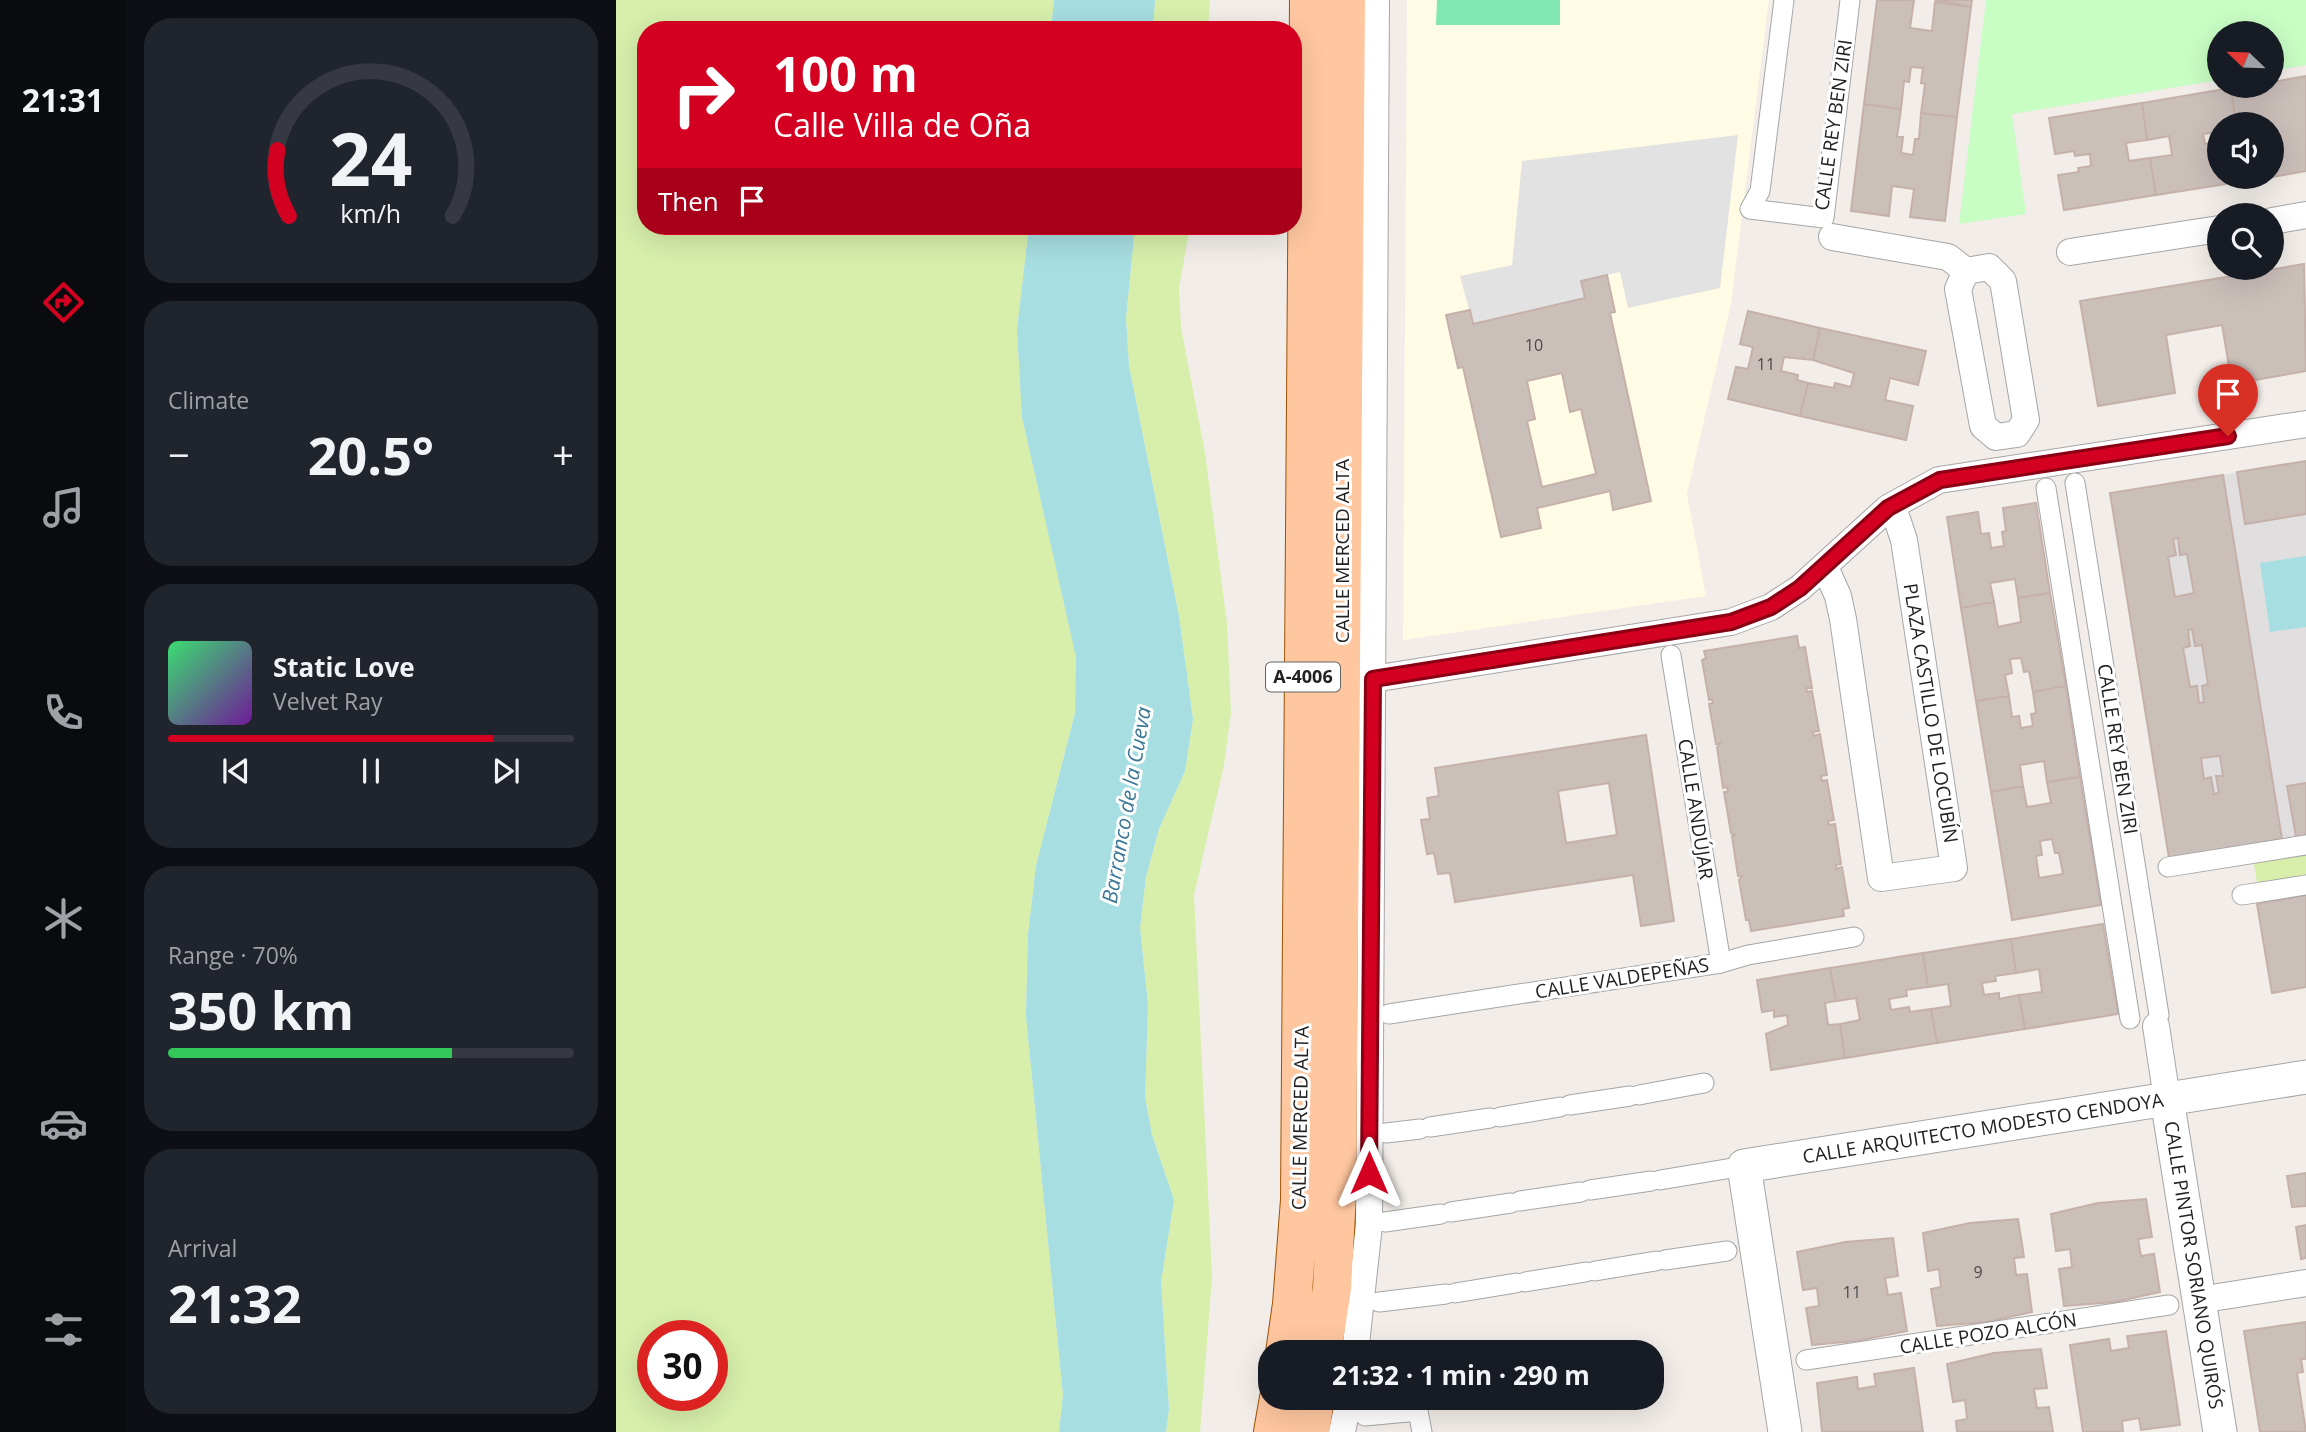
<!DOCTYPE html>
<meta charset="utf-8">
<style>
body{margin:0;font-family:"Open Sans",sans-serif;background:#20242c;color:#f1f3f6;height:100vh;display:flex;flex-direction:column;font-size:26px;white-space:nowrap}
*{box-sizing:border-box;margin:0}
p{font-size:23px;color:#9ea1a6}
.icon{flex:none;width:38px;height:38px;fill:none;stroke:currentColor;stroke-width:2;stroke-linecap:round;stroke-linejoin:round}
.map{position:relative;flex:1;overflow:hidden}
.side{display:flex;flex-direction:column;gap:18px;padding:18px;background:#0d0f14;width:490px}
.side>*{flex:none}
.hud{position:absolute;left:21px;top:21px;width:665px;height:214px;border-radius:28px;box-shadow:0 7px 28px #0002;background:#d30021;color:#fff;overflow:hidden}
.needle{width:46px;rotate:293deg}
.buttons{position:absolute;left:1591px;top:21px;display:grid;gap:14px}
.buttons a{display:grid;place-items:center;width:77px;height:77px;border-radius:50%;background:#171b24;box-shadow:0 7px 28px #0002;font-size:35px}
.speed{position:absolute;left:21px;top:1320px;display:flex;gap:14px;font-size:35px;font-weight:700;text-align:center}
.speed>*{display:grid;place-content:center;width:91px;height:91px;border-radius:50%;background:#171b24;box-shadow:0 7px 28px #0002;line-height:1}
.speed .limit{border:10px solid #d22;background:#fff;color:#111}
.pin{position:absolute;display:grid;place-items:center;width:60px;height:60px;color:#fff;margin:-72px -30px;border-radius:50% 50% 50% 0;rotate:-45deg;box-shadow:0 0 7px #0007}
.pin .icon{rotate:45deg}
.me{position:absolute;width:77px;margin:-38px;rotate:0deg;stroke-linejoin:round;filter:drop-shadow(0 0 5px #0008)}
.turn{display:flex;align-items:center;gap:24px;height:147px;padding:0 21px;font-size:32px}
.turn .icon{width:91px;height:91px;stroke-width:2.5}
.turn b{display:block;font-size:49px;line-height:60px}
.then{display:flex;align-items:center;height:66px;padding:0 21px;background:#0003;gap:14px;font-size:26px}
.big{font-size:52px;font-weight:700;line-height:1.1}
.side .tile{flex:1;display:flex;flex-direction:column;justify-content:center;gap:10px;min-width:0;padding:0 24px;border-radius:28px;background:#20242c}
.side .dial{align-items:center;gap:0}
.dial svg{height:182px;overflow:visible;fill:none;stroke:#363941;stroke-width:7;stroke-linecap:round;text-anchor:middle}
.dial text{fill:#f1f3f6;stroke:none}
.song{display:flex;align-items:center;gap:21px}
.cover{width:84px;height:84px;border-radius:10px;background:linear-gradient(135deg,hsl(140 70% 55%),hsl(280 70% 35%))}
.played{height:7px;border-radius:4px;background:linear-gradient(90deg,#d30021 80%,#363941 80%)}
.keys{display:flex;justify-content:space-around;direction:ltr}
.heat{display:flex;justify-content:space-between;align-items:center;font-size:38px;direction:ltr}
.charge{height:10px;border-radius:5px;background:linear-gradient(90deg,#34c759 70%,#363941 0)}
.trip{position:absolute;left:642px;top:1340px;width:406px;height:70px;border-radius:28px;background:#171b24;box-shadow:0 7px 28px #0002;font-weight:700;line-height:70px;text-align:center}
main{display:flex;flex:1;min-height:0}
.tab-bar{display:flex;flex-direction:column;width:126px;justify-content:space-around;align-items:center;background:#090b0e;color:#9ea1a6}
.tab-bar .icon{width:49px;height:49px}
.tab-bar .current{color:#d30021}
.tab-bar b{font-size:32px;color:#f1f3f6}
.map>svg:first-child{display:block}
.residential{fill:#e0dedf}
.education{fill:#fffbe4}
.grass{fill:#d7efab;fill-rule:evenodd}
.park{fill:#c8fdc4}
.pitch{fill:#81e6af}
.parking{fill:#e2e2e2}
.water{fill:#a6dee2}
.building{fill:#cbbfba;stroke:#c5b1a9;stroke-width:2;fill-rule:evenodd}
.lines{fill:none;stroke-linecap:round;stroke-linejoin:round}
.pedestrian-casing{stroke:#a6a6a6;stroke-width:21}
.minor-casing{stroke:#a6a6a6;stroke-width:28}
.tertiary-casing{stroke:#a6a6a6;stroke-width:35}
.primary-casing{stroke:#9f5100;stroke-width:40}
.pedestrian{stroke:#fff;stroke-width:19}
.minor{stroke:#fff;stroke-width:26}
.tertiary{stroke:#fff;stroke-width:33}
.primary{stroke:#ffc7a0;stroke-width:38}
.route-casing{stroke:#890015;stroke-width:18}
.route{stroke:#d30021;stroke-width:12}
.labels{text-anchor:middle;stroke-width:6;stroke-linejoin:round;paint-order:stroke}
.number-label{font-size:16px;fill:#4c4948}
.shield{fill:#fff;stroke:#646464;stroke-width:2}
.shield-label{font-size:18px;font-weight:bold;fill:#222}
.street-label{font-size:19px;fill:#222;stroke:#fff}
.water-label{font-size:21px;font-style:italic;fill:#3b7897;stroke:#fff}
</style>
<main>
<nav class="tab-bar">
<b>21:31</b>
<svg class="icon current" aria-label="directions" viewBox="0 0 24 24"><path d="M12 3l9 9-9 9-9-9zM9 14v-3h6M13 9l2 2-2 2"/></svg>
<svg class="icon" aria-label="music" viewBox="0 0 24 24"><path d="M9 18V5l10-2v13"/><circle cx="6" cy="18" r="3"/><circle cx="16" cy="16" r="3"/></svg>
<svg class="icon" aria-label="phone" viewBox="0 0 24 24"><path d="M5 4h4l2 5-3 2q2 4 5 5l2-3 5 2v4C11 20 4 13 5 4z"/></svg>
<svg class="icon" aria-label="climate" viewBox="0 0 24 24"><path d="M12 3v18M4 7l16 10M4 17L20 7"/></svg>
<svg class="icon" aria-label="car" viewBox="0 0 24 24"><path d="M5 17H2v-5l4-1 3-4h7l3 4 3 1v5h-3M9 17h6M6 11h13"/><circle cx="7" cy="17" r="2"/><circle cx="17" cy="17" r="2"/></svg>
<svg class="icon" aria-label="filters" viewBox="0 0 24 24"><path d="M4 7h16M4 17h16"/><circle cx="9" cy="7" r="2"/><circle cx="15" cy="17" r="2"/></svg>
</nav>
<section class="side">
<div class="tile dial"><svg viewBox="0 0 100 80">
<path d="M14 69A42 42 0 1 1 86 69"/>
<path d="M14 69A42 42 0 0 1 9 40" stroke="#d30021"/>
<text x="50" y="56" font-size="32" font-weight="700">24</text>
<text x="50" y="72" font-size="11">km/h</text>
</svg></div>
<div class="tile"><p>Climate</p>
<div class="heat"><a>−</a><b class="big">20.5°</b><a>+</a></div>
</div>
<div class="tile">
<div class="song"><i class="cover"></i><div><b>Static Love</b><p>Velvet Ray</p></div></div>
<div class="played"></div>
<div class="keys"><svg class="icon" aria-label="previous" viewBox="0 0 24 24"><path d="M18 5L8 12l10 7zM5 5v14"/></svg><svg class="icon" aria-label="pause" viewBox="0 0 24 24"><path d="M8 5v14M16 5v14"/></svg><svg class="icon" aria-label="next" viewBox="0 0 24 24"><path d="M6 5l10 7-10 7zM19 5v14"/></svg></div>
</div>
<div class="tile"><p>Range · 70%</p><b class="big">350 km</b><div class="charge"></div></div>
<div class="tile"><p>Arrival</p><b class="big">21:32</b></div>
</section>
<div class="map">
<svg width="1690" height="1432" viewBox="0 0 1690 1432">
<rect width="100%" height="100%" fill="#f2ede8"/>
<path class="residential" d="M1690,461V835L1553,858L1494,493Z"/>
<path class="education" d="M791,0H1153L1115,304L1071,494L1090,596L787,640Z"/>
<path class="grass" d="M0,0H438L435,30H30V226H413L401,330L406,417L460,656L459,713L420,866L412,935L410,1016L447,1395L443,1432H0ZM37,1335H96V1395H37Z
M539,0H594L592,30H537Z
M519,226H574L563,288L565,328L589,453L611,624L615,713L608,765L578,895L596,1278L584,1432H550L553,1409L545,1282L558,1200L536,1135L529,1097L532,1005L524,928L530,877L543,829L569,771L577,719L563,616L513,366L510,319Z
M1690,851V879L1642,887L1637,859Z"/>
<path class="park" d="M1370,0H1690V65L1656,71V33H1603V80L1396,114L1410,214L1343,224Z"/>
<path class="pitch" d="M821,0H944V25H820Z"/>
<path class="parking" d="M1122,135L1104,288L1012,308L1004,272L965,281L969,298L857,324L844,276L896,265L906,161Z"/>
<path class="water" d="M438,0H539L537,30H435Z
M413,226H519L510,319L513,366L563,616L577,719L569,771L543,829L530,877L524,928L532,1005L529,1097L536,1135L558,1200L545,1282L553,1409L550,1432H443L447,1395L410,1016L412,935L420,866L459,713L460,657L406,417L401,330Z
M1690,556V627L1654,632L1644,563Z"/>
<path class="building" d="M1261,0H1298L1294,28L1316,31L1319,2L1355,7L1341,117L1305,113L1309,84L1305,83L1307,68L1295,67L1293,82L1288,81L1285,109L1248,104Z
M1319,0H1356L1355,7Z
M1690,76V171L1656,177L1657,124H1642L1641,121L1620,124L1615,88L1656,86V82Z
M1615,88L1620,124H1603L1602,132L1587,134L1589,144L1603,142V177H1629V181L1540,195L1534,158L1556,155L1553,136L1531,140L1526,103Z
M1526,103L1531,140L1510,143L1513,161L1534,158L1540,195L1448,210L1442,175L1463,172L1462,168L1475,166L1474,154L1459,156L1458,151L1439,154L1433,118Z
M1248,104L1285,109L1281,137H1287L1285,153L1297,155L1299,139H1303L1305,113L1341,117L1329,221L1294,217L1298,189L1276,186L1273,216L1235,211Z
M1629,177H1655L1629,181Z
M1688,264L1690,371L1616,384L1606,325L1550,335L1559,393L1482,406L1464,301Z
M991,275L999,312L994,313L1035,501L997,510L994,491L930,506L921,508L925,528L885,537L847,367L842,368L830,315L854,310L857,324L969,298L965,281ZM946,373L954,412L965,409L980,474L926,487L911,421L919,419L911,381Z
M1132,311L1204,328L1197,360L1168,357L1165,371L1182,375L1181,380L1192,383L1184,416L1112,399L1120,367L1132,369L1137,347L1124,344Z
M1204,328L1310,351L1302,385L1274,378L1269,400L1297,406L1290,440L1184,416L1192,383L1218,388L1219,383L1235,387L1238,373L1197,360Z
M1690,461V514L1629,524L1621,472Z
M1607,475L1666,839L1553,858L1494,493ZM1562,538L1564,555L1571,554L1578,593L1559,597L1552,557L1560,555L1557,539ZM1576,629L1579,646L1586,645L1592,684L1586,686L1588,702L1583,703L1581,686L1574,687L1567,648L1574,646L1572,630ZM1604,756L1607,776H1600L1603,793L1598,794L1595,777L1588,779L1585,758Z
M1420,503L1434,593L1402,598L1399,579L1374,583L1378,602L1345,608L1331,517L1362,512L1365,534L1373,533L1375,548L1388,546L1386,532L1390,531L1387,508Z
M1434,593L1450,686L1417,692L1413,671L1408,672L1405,658L1394,659L1396,673L1389,675L1393,696L1360,701L1345,608L1378,602L1382,627L1405,622L1402,598Z
M1181,636L1183,648L1189,647L1196,688H1190L1191,692L1196,691L1203,731L1197,732L1198,736L1204,734L1211,775L1205,776L1206,781L1211,780L1218,820L1212,821L1213,825L1219,824L1225,864L1220,865V869L1226,867L1233,908L1227,909L1228,916L1135,931L1133,920H1130L1123,880L1126,876H1122L1116,836L1119,835L1115,833L1108,792H1112L1111,787L1107,788L1101,747L1104,743L1100,744L1093,704L1097,703L1096,699L1093,700L1086,660L1090,658L1088,651Z
M1450,686L1464,777L1431,782L1428,761L1404,765L1407,786L1375,792L1360,701L1393,696L1396,717L1403,716L1405,728L1417,726L1415,714L1420,713L1417,692Z
M1030,735L1058,921L1025,926L1017,875L839,902L834,873L822,874L818,853L811,854L805,820L814,819L811,798L823,796L819,768ZM993,783L1001,835L950,843L942,791Z
M1464,777L1485,905L1396,920L1375,792L1407,786L1411,807L1435,803L1431,782ZM1436,839L1439,853H1443L1447,874L1423,878L1420,856L1426,855L1424,841Z
M1690,783V835L1680,837L1671,786Z
M1690,895V987L1656,993L1641,904Z
M1487,924L1502,1014L1409,1029L1403,995L1426,992L1423,969L1400,973L1395,939Z
M1395,939L1400,973L1379,976L1380,981L1366,983L1368,995L1383,993V999L1403,995L1409,1029L1321,1043L1315,1009L1335,1006L1332,984L1312,987L1307,953Z
M1307,953L1312,987L1290,990L1291,996L1273,999L1275,1010L1293,1007L1294,1012L1315,1009L1321,1043L1229,1058L1224,1024L1244,1020L1240,998L1220,1001L1214,968Z
M1214,968L1220,1001L1209,1003L1212,1025L1224,1024L1229,1058L1155,1070L1150,1034L1172,1025L1171,1015L1158,1017V1010L1146,1012L1141,980Z
M1690,1173V1206L1676,1207L1671,1176Z
M1530,1199L1536,1237L1522,1239L1525,1256L1538,1254L1544,1292L1499,1302L1448,1306L1443,1269L1456,1267L1454,1249L1440,1251L1435,1214L1482,1203Z
M1402,1219L1408,1257L1398,1258L1400,1275L1411,1274L1416,1312L1371,1322L1321,1326L1315,1289L1325,1287L1323,1269L1312,1271L1307,1233L1354,1223Z
M1690,1225V1258L1685,1259L1680,1227Z
M1277,1238L1282,1276L1269,1278L1272,1295L1285,1293L1291,1331L1240,1341L1196,1345L1190,1308L1203,1306L1201,1288L1187,1290L1181,1252L1229,1242Z
M1690,1322V1359H1685L1687,1372L1681,1373L1690,1432H1644L1628,1331Z
M1550,1331L1564,1425L1525,1430L1523,1418L1506,1421L1507,1432H1467L1454,1345L1493,1339L1495,1351L1513,1348L1511,1336Z
M1425,1349L1431,1388L1418,1389L1421,1408L1433,1407L1437,1432H1341L1340,1421L1351,1419L1349,1400L1337,1402L1331,1364L1378,1353Z
M1298,1368L1307,1432H1206L1201,1383L1241,1377L1242,1389L1260,1386L1258,1374Z"/>
<g class="lines">
<defs>
<path id="pedestrian" d="M1168,0L1144,191L1134,209L1208,218L1234,0
M1459,483L1543,1015
M1430,488L1514,1019
M1055,655L1105,963
M1552,867L1690,845
M1626,895L1690,885
M773,1014L1105,963L1132,955L1238,937
M1023,1095L1088,1083
M954,1105L1014,1096
M884,1117L944,1107
M814,1127L874,1118
M770,1133L804,1129
M1044,1180L1128,1166
M974,1190L1035,1181
M904,1201L965,1192
M835,1212L895,1203
M769,1222L825,1214
M1049,1260L1111,1251
M979,1271L1040,1261
M909,1282L970,1272
M839,1293L900,1283
M763,1302L830,1294
M1190,1360L1553,1305
M749,1416L802,1411L806,1432"/>
<path id="minor" d="M1656,221L1690,215
M1216,237L1332,257L1350,271
M1454,252L1603,229
M1373,267L1387,281L1410,420L1401,434L1380,437L1367,426L1342,289L1350,271Z
M1209,567L1222,596L1227,619L1265,878L1338,868L1288,540L1281,519L1272,508
M757,679L1115,622L1155,607L1184,588L1272,508L1323,480L1690,424
M1540,1026L1551,1099
M1583,1300L1690,1283
M739,1353L753,1225L760,0
M726,1432L733,1398"/>
<path id="tertiary" d="M1551,1099L1604,1432
M1169,1432L1128,1166L1690,1077"/>
<path id="primary" d="M669,1353L676,1304L684,1200L693,0
M706,1353L716,1288L721,1195L730,0
M657,1432L663,1398
M694,1432L699,1398"/>
</defs>
<use href="#pedestrian" class="pedestrian-casing"/>
<use href="#minor" class="minor-casing"/>
<use href="#tertiary" class="tertiary-casing"/>
<use href="#primary" class="primary-casing"/>
<use href="#pedestrian" class="pedestrian"/>
<use href="#minor" class="minor"/>
<use href="#tertiary" class="tertiary"/>
<use href="#primary" class="primary"/>
</g>
<g class="lines">
<defs>
<path id="route" d="M753,1173L757,679L1115,622L1155,607L1184,588L1272,508L1324,480L1612,436"/>
</defs>
<use href="#route" class="route-casing"/>
<use href="#route" class="route"/>
</g>
<g class="labels">
<g class="number-label">
<text x="918" y="351">10</text>
<text x="1150" y="370">11</text>
<text x="1362" y="1278">9</text>
<text x="1236" y="1298">11</text>
</g>
<rect class="shield" x="650" y="662.5" width="74" height="29" rx="5"/>
<g class="shield-label">
<text x="687" y="683">A-4006</text>
</g>
<g class="street-label">
<text transform="translate(1217 125) rotate(-82)" y="7">CALLE REY BEN ZIRI</text>
<text transform="translate(726 551) rotate(-90)" y="7">CALLE MERCED ALTA</text>
<text transform="translate(1315 713) rotate(81)" y="7">PLAZA CASTILLO DE LOCUBÍN</text>
<text transform="translate(1502 749) rotate(81)" y="7">CALLE REY BEN ZIRI</text>
<text transform="translate(1080 809) rotate(81)" y="7">CALLE ANDÚJAR</text>
<text transform="translate(1006 978) rotate(-9)" y="7">CALLE VALDEPEÑAS</text>
<text transform="translate(684 1118) rotate(-89)" y="7">CALLE MERCED ALTA</text>
<text transform="translate(1367 1128) rotate(-9)" y="7">CALLE ARQUITECTO MODESTO CENDOYA</text>
<text transform="translate(1578 1265) rotate(81)" y="7">CALLE PINTOR SORIANO QUIRÓS</text>
<text transform="translate(1372 1333) rotate(-9)" y="7">CALLE POZO ALCÓN</text>
</g>
<g class="water-label">
<text transform="translate(511 805) rotate(-80)" y="7">Barranco de la Cueva</text>
</g>
</g>
</svg>
<div class="buttons">
<a><svg class="needle" viewBox="-14 -14 28 28"><path d="M0-13l5 13h-10z" fill="#e53935"/><path d="M0 13l5-13h-10z" fill="#9ea1a6"/></svg></a>
<a><svg class="icon" aria-label="sound" viewBox="0 0 24 24"><path d="M4 9h4l5-4v14l-5-4H4zM17 9q2 3 0 6"/></svg></a>
<a><svg class="icon" aria-label="search" viewBox="0 0 24 24"><circle cx="10" cy="10" r="6"/><path d="M15 15l6 6"/></svg></a>
</div>
<div class="speed"><div class="limit">30</div></div>
<div class="pin" style="left:1612px;top:436px;background:#d93025"><svg class="icon" aria-label="arrive" viewBox="0 0 24 24"><path d="M6 21V4h12l-3 4 3 4H6"/></svg></div>
<svg class="me" style="left:753px;top:1173px" viewBox="-20 -20 40 40"><path d="M0-17L14 15 0 8-14 15z" fill="#d30021" stroke="#fff" stroke-width="4"/></svg>
<div class="trip">21:32 · 1 min · 290 m</div>
<div class="hud">
<div class="turn"><svg class="icon" aria-label="right" viewBox="0 0 24 24"><path d="M7 20v-9h11M14 6l5 5-5 5"/></svg><div><b>100 m</b>Calle Villa de Oña</div></div>
<div class="then">Then<svg class="icon" aria-label="arrive" viewBox="0 0 24 24"><path d="M6 21V4h12l-3 4 3 4H6"/></svg></div>
</div>
</div>
</main>
